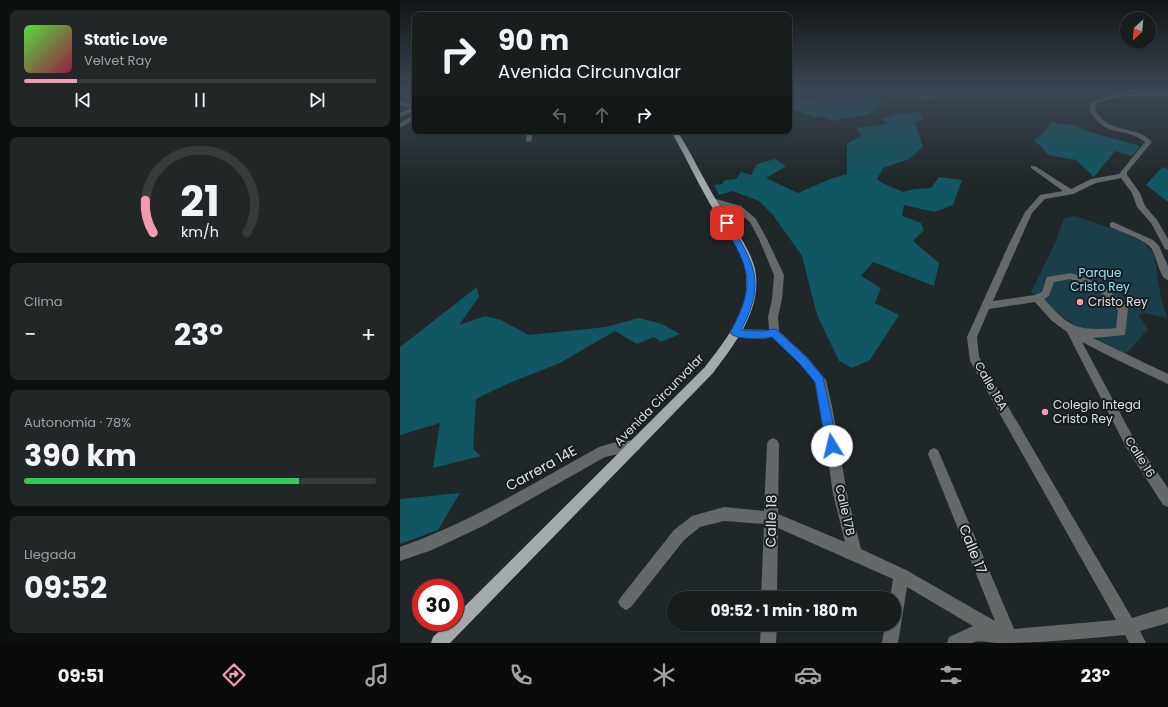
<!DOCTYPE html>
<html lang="es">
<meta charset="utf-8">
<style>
body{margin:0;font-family:Poppins,sans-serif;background:#212627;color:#f1f3f6;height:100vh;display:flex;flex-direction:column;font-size:15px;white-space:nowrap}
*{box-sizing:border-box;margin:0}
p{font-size:13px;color:#9fa2a4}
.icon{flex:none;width:22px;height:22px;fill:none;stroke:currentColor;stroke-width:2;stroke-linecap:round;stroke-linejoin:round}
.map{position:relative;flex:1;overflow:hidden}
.sheet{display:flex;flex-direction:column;gap:10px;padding:10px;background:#0d1010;width:400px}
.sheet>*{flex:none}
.banner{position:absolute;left:12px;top:12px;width:380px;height:122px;border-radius:8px;box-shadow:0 1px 3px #0004,0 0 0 1px #363b3c;background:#181d1e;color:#f1f3f6;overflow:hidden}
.needle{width:26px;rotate:206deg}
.fabs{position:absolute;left:720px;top:12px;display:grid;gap:8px}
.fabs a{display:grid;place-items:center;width:36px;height:36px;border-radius:50%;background:#181d1e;box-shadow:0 1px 3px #0004,0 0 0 1px #363b3c;font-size:20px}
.speed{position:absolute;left:12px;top:579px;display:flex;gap:8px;font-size:20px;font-weight:700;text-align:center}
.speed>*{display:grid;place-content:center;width:52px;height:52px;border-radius:50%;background:#181d1e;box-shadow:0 1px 3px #0004,0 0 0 1px #363b3c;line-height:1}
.speed .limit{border:6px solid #d22;background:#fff;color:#111}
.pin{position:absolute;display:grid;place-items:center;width:34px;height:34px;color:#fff;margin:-17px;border-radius:8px;box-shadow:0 2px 6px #0006}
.me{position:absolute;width:44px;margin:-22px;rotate:351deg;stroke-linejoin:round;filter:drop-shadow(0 0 3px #0008)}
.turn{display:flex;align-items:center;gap:14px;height:84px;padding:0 20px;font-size:18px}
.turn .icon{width:52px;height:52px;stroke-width:2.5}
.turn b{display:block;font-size:28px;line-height:34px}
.lanes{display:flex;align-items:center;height:38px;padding:0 20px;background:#0003;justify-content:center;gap:20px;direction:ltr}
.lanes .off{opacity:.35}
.big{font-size:30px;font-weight:700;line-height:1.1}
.sheet .tile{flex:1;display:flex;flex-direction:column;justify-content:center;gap:6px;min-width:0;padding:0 14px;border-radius:8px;background:#212627}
.sheet .dial{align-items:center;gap:0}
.dial svg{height:104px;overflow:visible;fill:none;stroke:#363b3c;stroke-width:7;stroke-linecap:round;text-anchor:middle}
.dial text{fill:#f1f3f6;stroke:none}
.song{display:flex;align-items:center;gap:12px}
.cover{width:48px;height:48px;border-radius:6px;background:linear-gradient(135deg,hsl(110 70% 55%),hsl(340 70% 35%))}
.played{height:4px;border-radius:2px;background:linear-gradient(90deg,#f29aaf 15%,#363b3c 15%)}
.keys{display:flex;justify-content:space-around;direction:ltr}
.heat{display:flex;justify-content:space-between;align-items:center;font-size:22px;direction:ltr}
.charge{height:6px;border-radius:3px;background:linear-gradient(90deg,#34c759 78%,#363b3c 0)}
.trip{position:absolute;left:267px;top:591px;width:234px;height:40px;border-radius:20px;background:#181d1e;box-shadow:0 1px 3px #0004,0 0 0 1px #363b3c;font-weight:700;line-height:40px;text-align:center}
.tab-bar{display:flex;height:64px;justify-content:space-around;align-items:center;background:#0a0c0c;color:#9fa2a4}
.tab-bar .icon{width:28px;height:28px}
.tab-bar .selected{color:#f29aaf}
.tab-bar b{font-size:18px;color:#f1f3f6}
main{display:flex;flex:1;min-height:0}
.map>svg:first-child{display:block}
.green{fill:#1a3f48}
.forest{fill:#105663}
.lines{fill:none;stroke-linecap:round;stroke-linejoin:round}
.minor{fill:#646868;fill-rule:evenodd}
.primary{fill:#a3aaac;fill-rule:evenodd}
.route{fill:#1a73e8;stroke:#114b97}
.poi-dot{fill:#f29aaf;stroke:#171d1f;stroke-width:1.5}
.labels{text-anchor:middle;stroke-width:4;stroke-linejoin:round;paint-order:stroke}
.park-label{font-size:12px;fill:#8fe3f6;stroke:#171d1f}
.poi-label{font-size:12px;fill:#dde1e2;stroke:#171d1f;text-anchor:start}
.street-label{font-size:12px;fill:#dde1e2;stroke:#171d1f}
.near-street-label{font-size:14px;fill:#dde1e2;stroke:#171d1f}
</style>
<main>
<section class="sheet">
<div class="tile">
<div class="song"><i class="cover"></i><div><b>Static Love</b><p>Velvet Ray</p></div></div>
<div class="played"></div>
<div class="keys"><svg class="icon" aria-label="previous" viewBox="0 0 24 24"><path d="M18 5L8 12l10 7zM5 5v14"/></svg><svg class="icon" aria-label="pause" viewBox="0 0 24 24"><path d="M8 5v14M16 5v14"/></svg><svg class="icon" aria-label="next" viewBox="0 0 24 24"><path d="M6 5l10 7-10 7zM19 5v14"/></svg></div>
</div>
<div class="tile dial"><svg viewBox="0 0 100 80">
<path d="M14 69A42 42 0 1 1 86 69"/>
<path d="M14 69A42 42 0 0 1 8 44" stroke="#f29aaf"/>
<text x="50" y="56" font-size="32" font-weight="700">21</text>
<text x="50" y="72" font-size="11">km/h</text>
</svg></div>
<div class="tile"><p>Clima</p>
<div class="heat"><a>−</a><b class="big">23°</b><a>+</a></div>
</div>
<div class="tile"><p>Autonomía · 78%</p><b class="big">390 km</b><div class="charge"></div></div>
<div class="tile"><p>Llegada</p><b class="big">09:52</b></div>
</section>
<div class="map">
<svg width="768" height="643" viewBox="0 0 768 643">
<rect width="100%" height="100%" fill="#202728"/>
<path class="green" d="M675,216L725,233L744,243L754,254L761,299L768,318L742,313L739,316L748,329L726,354C691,338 661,316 631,292L656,241L664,218Z"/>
<path class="forest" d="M452,91H462L482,101L469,115L441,119L434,121L420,116L416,118C405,115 401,108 389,110V98C413,99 429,98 452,91Z
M520,112L523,119L515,122L523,147L509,159L483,168L477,179L482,183L503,192L514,189L531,188L539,177L562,180L553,205L534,212L504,205L502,216L521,223L524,230L513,241L539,263L534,286L473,262L461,276L481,288L475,303L499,315L470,360L452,368L439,361L417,315L402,256L373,215L359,201L333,191L319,195L314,185L322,184L325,180L336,179L341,172L351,175L357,164L375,159L386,166L366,178L398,193L430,179L447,174V144L461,135L456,128L487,124L482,119L494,114Z
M651,122L677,126L686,131L740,146L732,156L715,151L694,177L676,160L648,155L641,146L634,141L649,127Z
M762,167L768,169V202L746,185Z
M77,287L79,297L59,325L85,316L101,320L129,335L206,327L239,318L262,324L280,334L261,342L254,337L237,344L215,331L160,363L107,384L76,399L73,449L81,456L33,468L40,423L0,435V347Z
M60,493L38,530L0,544V499Z"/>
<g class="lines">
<path class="minor" d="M549,91H558L528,99L514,96L517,94L528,95Z
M642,91H648L644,94L641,92Z
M692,91H701L715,94L768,92V96L714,98L697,103L695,110C712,137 735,123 752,142L727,172V175L740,193L745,206L757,220L768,239V250L765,249L751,223L737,207L732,193L721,178L696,183L673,194L645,199L632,213L593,301L635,295L642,292L647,277L671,273L674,274L703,285L726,306L728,309L725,335L693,338L768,374V384L713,358L682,342L734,439L768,488V507L763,505L726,447L667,332L652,321L635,302L589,309L577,337L579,357L732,618L768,607V623L740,631L746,643H729L725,635C683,639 641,643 599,643C591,643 578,639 572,643H547L549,637L573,626L507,587L498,643H482L485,624H494V598H490L493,579L378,528L377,598H361L364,524L324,521L300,527L284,540L231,607L226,610L221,607L218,602L221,597L274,530L292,516L324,507L364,511L367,444L369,440L373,438L377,440L379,444L378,514L445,542L433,494L421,411L415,382L400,364L372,337L364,339L335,337L331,336L330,333L331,330L335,329L369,330L368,317L372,299L374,275L359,239L350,222L335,210L309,202V198H312L341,206L356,219L367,239L384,275L382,299L378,317L379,331L408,358L426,380L433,411L447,494L461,549L506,570L595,621L528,454L530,450L534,448L538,450L614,629L716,620L570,361L567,337L609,244L625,212L640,195L663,191L631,168V166H635L671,189L691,179L719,174L745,142C724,125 708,141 689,110L691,102L709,96ZM670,279L697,289L718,310L716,328C677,331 670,328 644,299L649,296L654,282Z
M0,101L10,104L11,105L8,107L0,105Z
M15,106V110L0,117V113Z
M15,114V119L0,128V123Z
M127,131H133L131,142L126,141Z
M713,222L753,240L759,246L768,266V280C759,278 757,256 751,248C744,239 721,232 710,227V223Z
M235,440L239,442L241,446L239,450L205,457L83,526L32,550L0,561V547C71,522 134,483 199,447L216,442Z
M361,624H377L376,643H360Z"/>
<path class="primary" d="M271,131H277C292,154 303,179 318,203C330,223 349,245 355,269C363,308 335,344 313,373L50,643H31L33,637L49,622H55V616L305,367C329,336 358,300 342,259C335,239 321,222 310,204C296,180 285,155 271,131Z"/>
</g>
<linearGradient id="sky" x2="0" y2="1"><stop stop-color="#121516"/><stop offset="0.5" stop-color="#3c4753"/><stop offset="1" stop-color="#3c4753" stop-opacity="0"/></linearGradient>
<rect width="768" height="181" fill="url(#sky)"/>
<path class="route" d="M327,220L330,223C355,265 366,283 341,330L364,331L374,329L377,330L407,358L423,377L438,446L436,449L432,451L428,449L426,446L415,382L400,364L372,337C364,339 335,340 330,333C357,282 350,271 323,223Z"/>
<g class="poi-dot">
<circle cx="680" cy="302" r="4"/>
<circle cx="645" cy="412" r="4"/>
</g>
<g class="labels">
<g class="park-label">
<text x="700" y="277">Parque<tspan x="700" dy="14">Cristo Rey</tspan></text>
</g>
<g class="poi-label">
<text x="688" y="306">Cristo Rey</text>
<text x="653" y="409">Colegio Integd<tspan x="653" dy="14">Cristo Rey</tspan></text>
</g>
<g class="street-label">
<text transform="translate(591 386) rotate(60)" y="4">Calle 16A</text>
<text transform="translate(259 400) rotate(-46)" y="4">Avenida Circunvalar</text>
<text transform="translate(740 457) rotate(58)" y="4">Calle 16</text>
<text transform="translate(445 510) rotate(77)" y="4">Calle 17B</text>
</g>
<g class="near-street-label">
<text transform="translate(141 468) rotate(-29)" y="5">Carrera 14E</text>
<text transform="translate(371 521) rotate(-89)" y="5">Calle 18</text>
<text transform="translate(573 549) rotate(68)" y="5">Calle 17</text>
</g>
</g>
</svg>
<div class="fabs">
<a><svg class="needle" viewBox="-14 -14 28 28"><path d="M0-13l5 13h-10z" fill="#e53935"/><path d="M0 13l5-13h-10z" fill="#9fa2a4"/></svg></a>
</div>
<div class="speed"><div class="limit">30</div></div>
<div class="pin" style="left:327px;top:223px;background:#d93025"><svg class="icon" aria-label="arrive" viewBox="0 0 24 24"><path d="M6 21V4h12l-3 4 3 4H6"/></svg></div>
<svg class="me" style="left:432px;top:446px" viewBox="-20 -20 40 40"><circle r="19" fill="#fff"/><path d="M0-13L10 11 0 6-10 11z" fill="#1a73e8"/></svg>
<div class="trip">09:52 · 1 min · 180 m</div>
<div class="banner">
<div class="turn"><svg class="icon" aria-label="right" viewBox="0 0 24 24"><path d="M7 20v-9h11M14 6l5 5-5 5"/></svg><div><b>90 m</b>Avenida Circunvalar</div></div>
<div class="lanes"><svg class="icon off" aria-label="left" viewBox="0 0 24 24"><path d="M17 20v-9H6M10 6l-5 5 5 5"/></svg><svg class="icon off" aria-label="ahead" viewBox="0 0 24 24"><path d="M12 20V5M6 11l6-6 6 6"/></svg><svg class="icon" aria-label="right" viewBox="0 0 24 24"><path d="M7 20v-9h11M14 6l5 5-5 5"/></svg></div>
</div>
</div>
</main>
<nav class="tab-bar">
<b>09:51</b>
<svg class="icon selected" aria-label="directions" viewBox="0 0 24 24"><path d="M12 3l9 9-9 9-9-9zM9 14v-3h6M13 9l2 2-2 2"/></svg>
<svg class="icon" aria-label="music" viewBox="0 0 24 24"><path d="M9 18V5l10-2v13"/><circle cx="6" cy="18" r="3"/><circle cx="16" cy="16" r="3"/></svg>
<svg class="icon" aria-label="phone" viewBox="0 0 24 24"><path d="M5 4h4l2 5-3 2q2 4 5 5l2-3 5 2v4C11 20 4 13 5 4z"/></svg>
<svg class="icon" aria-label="climate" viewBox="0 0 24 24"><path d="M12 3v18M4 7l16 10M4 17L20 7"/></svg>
<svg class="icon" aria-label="car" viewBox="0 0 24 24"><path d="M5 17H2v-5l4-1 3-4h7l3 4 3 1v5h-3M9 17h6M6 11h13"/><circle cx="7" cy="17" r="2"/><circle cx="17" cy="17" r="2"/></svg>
<svg class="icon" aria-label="filters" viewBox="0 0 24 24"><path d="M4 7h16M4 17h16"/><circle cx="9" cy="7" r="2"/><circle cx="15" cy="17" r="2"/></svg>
<b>23°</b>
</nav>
